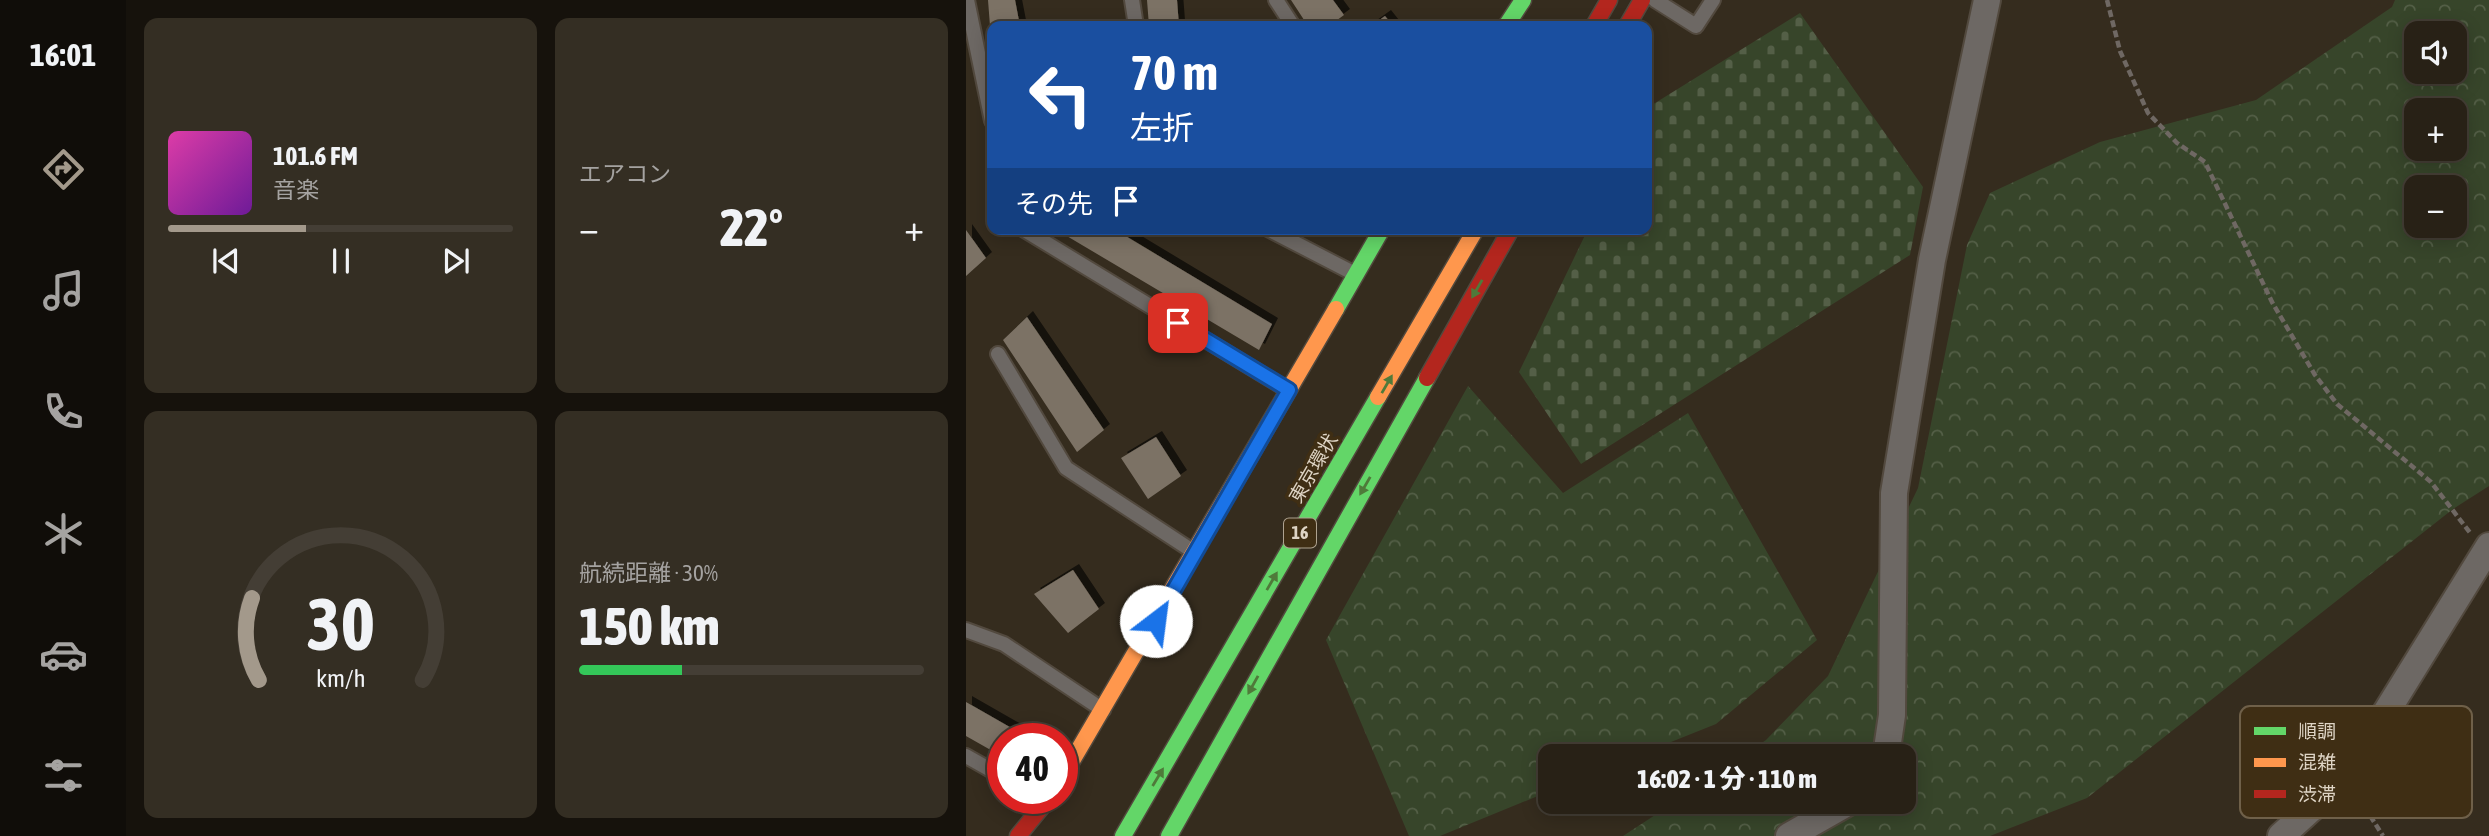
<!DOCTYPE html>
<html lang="ja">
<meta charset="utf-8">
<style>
body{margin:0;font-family:"Asap Condensed","Noto Sans JP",sans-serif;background:#342e23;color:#f1f3f6;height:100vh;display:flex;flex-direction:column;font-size:26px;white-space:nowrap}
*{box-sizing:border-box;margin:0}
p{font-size:23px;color:#a5a3a1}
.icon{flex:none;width:38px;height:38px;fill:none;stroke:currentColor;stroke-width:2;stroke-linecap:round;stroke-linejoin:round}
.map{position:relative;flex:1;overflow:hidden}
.drawer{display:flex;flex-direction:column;gap:18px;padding:18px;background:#16120c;width:840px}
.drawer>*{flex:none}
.top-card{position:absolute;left:21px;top:21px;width:665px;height:214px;border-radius:14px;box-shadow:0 4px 18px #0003,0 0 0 2px #443e35;background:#1a4fa0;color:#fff;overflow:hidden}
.buttons{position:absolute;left:1438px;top:21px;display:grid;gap:14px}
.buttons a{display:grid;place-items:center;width:63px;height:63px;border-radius:14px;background:#282116;box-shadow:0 4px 18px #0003,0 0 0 2px #443e35;font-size:35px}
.speed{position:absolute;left:21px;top:723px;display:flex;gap:14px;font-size:35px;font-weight:700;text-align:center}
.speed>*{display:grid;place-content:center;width:91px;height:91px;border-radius:50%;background:#282116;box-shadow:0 4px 18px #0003,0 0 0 2px #443e35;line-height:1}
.speed .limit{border:10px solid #d22;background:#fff;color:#111}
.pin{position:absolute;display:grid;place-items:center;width:60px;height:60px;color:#fff;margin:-30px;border-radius:14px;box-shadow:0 4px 10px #0006}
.me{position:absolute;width:77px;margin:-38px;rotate:30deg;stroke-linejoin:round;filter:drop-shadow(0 0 5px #0008)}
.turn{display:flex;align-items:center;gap:24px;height:147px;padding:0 28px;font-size:32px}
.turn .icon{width:91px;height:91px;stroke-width:2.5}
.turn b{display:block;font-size:49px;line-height:60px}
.then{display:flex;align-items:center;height:66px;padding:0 28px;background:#0003;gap:14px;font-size:26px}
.big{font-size:52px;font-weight:800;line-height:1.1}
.drawer .widget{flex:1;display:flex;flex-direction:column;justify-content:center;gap:10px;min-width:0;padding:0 24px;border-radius:14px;background:#342e23}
.drawer .dial{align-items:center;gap:0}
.dial svg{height:182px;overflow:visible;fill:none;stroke:#443e35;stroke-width:7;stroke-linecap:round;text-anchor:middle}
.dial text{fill:#f1f3f6;stroke:none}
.song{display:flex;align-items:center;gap:21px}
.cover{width:84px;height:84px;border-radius:10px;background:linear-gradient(135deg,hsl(320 70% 55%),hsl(280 70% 35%))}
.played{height:7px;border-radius:4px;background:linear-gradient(90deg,#a3998b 40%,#443e35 40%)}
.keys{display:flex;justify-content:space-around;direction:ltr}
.heat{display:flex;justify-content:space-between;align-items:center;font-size:38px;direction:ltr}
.charge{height:10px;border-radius:5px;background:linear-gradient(90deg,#34c759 30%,#443e35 0)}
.drawer .tiles{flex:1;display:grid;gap:18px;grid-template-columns:repeat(2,1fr)}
.trip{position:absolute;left:572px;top:744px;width:378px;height:70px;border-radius:14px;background:#282116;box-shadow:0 4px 18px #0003,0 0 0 2px #443e35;font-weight:800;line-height:70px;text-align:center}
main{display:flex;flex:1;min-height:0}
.tab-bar{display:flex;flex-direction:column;width:126px;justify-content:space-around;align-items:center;background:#100d09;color:#a5a3a1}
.tab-bar .icon{width:49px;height:49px}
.tab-bar .selected{color:#a3998b}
.tab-bar b{font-size:32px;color:#f1f3f6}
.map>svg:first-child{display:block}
.forest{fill:url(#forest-crowns);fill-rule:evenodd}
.cemetery{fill:url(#cemetery-stones)}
.building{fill:#7c7265;filter:url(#shadow)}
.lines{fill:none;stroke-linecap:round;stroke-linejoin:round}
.lane-casing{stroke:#52493e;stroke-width:18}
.street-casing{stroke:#52493e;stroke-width:30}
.fast-casing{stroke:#52493e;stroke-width:19}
.slow-casing{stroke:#52493e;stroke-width:19}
.jam-casing{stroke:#52493e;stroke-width:19}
.path{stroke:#6f6863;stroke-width:4.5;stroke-dasharray:7 3.5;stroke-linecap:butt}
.lane{stroke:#6d6864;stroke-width:14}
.street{stroke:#6d6864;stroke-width:26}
.fast{stroke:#63d668;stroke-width:16}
.slow{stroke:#ff974d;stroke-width:16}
.jam{stroke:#b3261e;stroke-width:16}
.oneway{fill:#4f7a3a}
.route-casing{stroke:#114b97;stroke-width:18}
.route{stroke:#1a73e8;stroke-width:12}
.labels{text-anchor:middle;stroke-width:7;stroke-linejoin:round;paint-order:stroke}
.shield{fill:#3f2e14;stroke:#aea290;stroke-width:2}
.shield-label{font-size:18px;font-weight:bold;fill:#ded4c5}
.street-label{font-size:19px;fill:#ded4c5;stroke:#3f2e14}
.key{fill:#3f2e14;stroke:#6f6049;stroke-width:2}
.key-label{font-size:19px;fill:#ded4c5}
</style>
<main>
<nav class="tab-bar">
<b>16:01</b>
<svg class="icon selected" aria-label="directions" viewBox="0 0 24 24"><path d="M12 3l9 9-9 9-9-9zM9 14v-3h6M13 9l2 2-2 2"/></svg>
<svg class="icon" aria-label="music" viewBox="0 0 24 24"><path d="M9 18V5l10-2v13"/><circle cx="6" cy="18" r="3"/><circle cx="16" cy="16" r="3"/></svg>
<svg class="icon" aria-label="phone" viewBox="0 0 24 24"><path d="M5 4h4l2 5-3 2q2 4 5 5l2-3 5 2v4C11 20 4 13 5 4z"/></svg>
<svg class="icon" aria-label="climate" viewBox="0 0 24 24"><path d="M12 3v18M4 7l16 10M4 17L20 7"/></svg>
<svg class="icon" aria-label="car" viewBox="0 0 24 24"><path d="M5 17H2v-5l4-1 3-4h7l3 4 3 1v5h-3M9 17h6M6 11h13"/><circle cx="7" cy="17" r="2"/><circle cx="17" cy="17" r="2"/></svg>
<svg class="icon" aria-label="filters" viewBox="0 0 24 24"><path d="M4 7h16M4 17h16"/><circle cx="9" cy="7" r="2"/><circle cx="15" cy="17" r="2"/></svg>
</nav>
<section class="drawer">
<div class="tiles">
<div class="widget">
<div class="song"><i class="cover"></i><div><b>101.6 FM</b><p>音楽</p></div></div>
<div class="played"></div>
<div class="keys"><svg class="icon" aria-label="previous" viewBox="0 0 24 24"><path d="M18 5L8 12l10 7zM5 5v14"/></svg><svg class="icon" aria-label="pause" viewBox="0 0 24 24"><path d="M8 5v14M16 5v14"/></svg><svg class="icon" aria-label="next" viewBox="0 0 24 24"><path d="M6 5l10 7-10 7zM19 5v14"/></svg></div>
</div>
<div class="widget"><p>エアコン</p>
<div class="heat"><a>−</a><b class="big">22°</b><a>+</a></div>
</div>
<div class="widget dial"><svg viewBox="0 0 100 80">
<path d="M14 69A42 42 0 1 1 86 69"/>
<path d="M14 69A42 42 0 0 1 11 33" stroke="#a3998b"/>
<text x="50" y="56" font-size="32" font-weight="700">30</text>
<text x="50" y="72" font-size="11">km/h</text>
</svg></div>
<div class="widget"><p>航続距離 · 30%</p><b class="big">150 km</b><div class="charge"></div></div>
</div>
</section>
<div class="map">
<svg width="1523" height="836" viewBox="0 0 1523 836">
<defs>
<pattern id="forest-crowns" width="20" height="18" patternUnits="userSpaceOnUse" patternTransform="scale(1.75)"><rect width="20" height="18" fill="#37452a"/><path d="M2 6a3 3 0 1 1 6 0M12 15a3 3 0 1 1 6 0" fill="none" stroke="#545f47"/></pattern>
<pattern id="cemetery-stones" width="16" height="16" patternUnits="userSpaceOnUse" patternTransform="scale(1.75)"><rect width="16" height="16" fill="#37452a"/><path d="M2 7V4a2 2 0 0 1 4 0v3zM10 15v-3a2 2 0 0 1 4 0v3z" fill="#545f47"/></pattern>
<filter id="shadow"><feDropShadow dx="6" dy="-6" stdDeviation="0" flood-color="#0009"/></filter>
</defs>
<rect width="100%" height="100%" fill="#352c1e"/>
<path class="forest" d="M1429,0H1523V486L1487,509L1121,798L1024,836H657L709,802H938V756H777L800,740L862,676L952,488L1001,245L1024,193L1134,142L1290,100L1426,7ZM1451,33H1489V72H1451ZM1451,110H1489V149H1451ZM1451,187H1489V226H1451Z
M502,386L597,493L722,413L851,640L750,724L670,756H584V791L474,836H443L360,640Z"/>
<path class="cemetery" d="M834,13L957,187L944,255L615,464L553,372L622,229H681V108Z"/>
<path class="building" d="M22,0H49L54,26H24Z
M181,0H211L213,26H183Z
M325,0H367L378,15L363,26H342Z
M419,16L427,26H405Z
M89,229H148L306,324L293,350Z
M0,230L20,258L0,276Z
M61,317L138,430L111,452L37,340Z
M190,437L215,476L182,499L155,458Z
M107,570L133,609L102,633L68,594Z
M0,702L63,738H37V757L0,736Z"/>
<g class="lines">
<defs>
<path id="lane" d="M1,0L26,121
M166,0L170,26
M310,0L327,26
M689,0L730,26L747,0
M57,229L322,390
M302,229L389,274
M32,354L100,468L228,552
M0,630L38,644L137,710
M0,756L37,777"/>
<path id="street" d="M920,756L926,715L928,493L966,260L1021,0
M823,836L883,802
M1315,836L1380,777L1523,546"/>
<path id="fast" d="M540,26L557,0
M370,309L416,229
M157,836L412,397
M203,836L461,378"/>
<path id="slow" d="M412,397L510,229
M96,778L370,309"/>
<path id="jam" d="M628,26L643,0
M661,26L676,0
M461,378L545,229
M52,836L83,798"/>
</defs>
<use href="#lane" class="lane-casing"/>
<use href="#street" class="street-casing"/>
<use href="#fast" class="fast-casing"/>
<use href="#slow" class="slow-casing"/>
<use href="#jam" class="jam-casing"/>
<path class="path" d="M1141,0L1154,51L1182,113L1211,143L1239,162L1306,302L1349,375L1371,404L1465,482L1505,534
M1393,798L1417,836"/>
<use href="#lane" class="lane"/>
<use href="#street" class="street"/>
<use href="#fast" class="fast"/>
<use href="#slow" class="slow"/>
<use href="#jam" class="jam"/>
</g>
<defs><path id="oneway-solid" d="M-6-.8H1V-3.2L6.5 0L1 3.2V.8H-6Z" transform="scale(1.75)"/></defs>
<g class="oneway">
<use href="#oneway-solid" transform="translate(511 289) rotate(120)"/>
<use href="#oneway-solid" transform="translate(421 384) rotate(-60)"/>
<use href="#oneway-solid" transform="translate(399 486) rotate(120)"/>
<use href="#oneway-solid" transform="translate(306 581) rotate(-60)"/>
<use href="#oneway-solid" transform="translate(287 685) rotate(119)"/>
<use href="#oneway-solid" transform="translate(192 777) rotate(-59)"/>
</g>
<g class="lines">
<defs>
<path id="route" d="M190,621L323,390L212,323"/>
</defs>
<use href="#route" class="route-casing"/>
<use href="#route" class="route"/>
</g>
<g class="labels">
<rect class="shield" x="318" y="518.5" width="32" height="29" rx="5"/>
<g class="shield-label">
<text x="334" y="539">16</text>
</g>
<g class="street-label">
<text transform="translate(347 468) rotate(-60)" y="7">東京環状</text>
</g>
</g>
<rect x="1274" y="706" width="232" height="112" rx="10" class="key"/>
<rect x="1288" y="727" width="32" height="8" fill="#63d668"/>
<rect x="1288" y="758" width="32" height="9" fill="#ff974d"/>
<rect x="1288" y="790" width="32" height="8" fill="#b3261e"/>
<g class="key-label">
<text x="1332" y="738">順調</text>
<text x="1332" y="769">混雑</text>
<text x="1332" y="801">渋滞</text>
</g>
</svg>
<div class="buttons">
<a><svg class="icon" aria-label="sound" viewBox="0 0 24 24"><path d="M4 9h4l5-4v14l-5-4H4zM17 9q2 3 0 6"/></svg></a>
<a>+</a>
<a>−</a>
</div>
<div class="speed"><div class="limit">40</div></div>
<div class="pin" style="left:212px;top:323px;background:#d93025"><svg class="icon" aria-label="arrive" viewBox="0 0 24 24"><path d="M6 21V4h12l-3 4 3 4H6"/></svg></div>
<svg class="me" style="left:190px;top:621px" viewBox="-20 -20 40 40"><circle r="19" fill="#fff"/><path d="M0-13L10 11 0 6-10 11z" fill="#1a73e8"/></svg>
<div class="trip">16:02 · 1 分 · 110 m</div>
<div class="top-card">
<div class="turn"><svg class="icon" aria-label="left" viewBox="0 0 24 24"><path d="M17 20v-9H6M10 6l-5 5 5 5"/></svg><div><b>70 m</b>左折</div></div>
<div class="then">その先<svg class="icon" aria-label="arrive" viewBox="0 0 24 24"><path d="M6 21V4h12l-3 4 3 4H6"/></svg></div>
</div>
</div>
</main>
